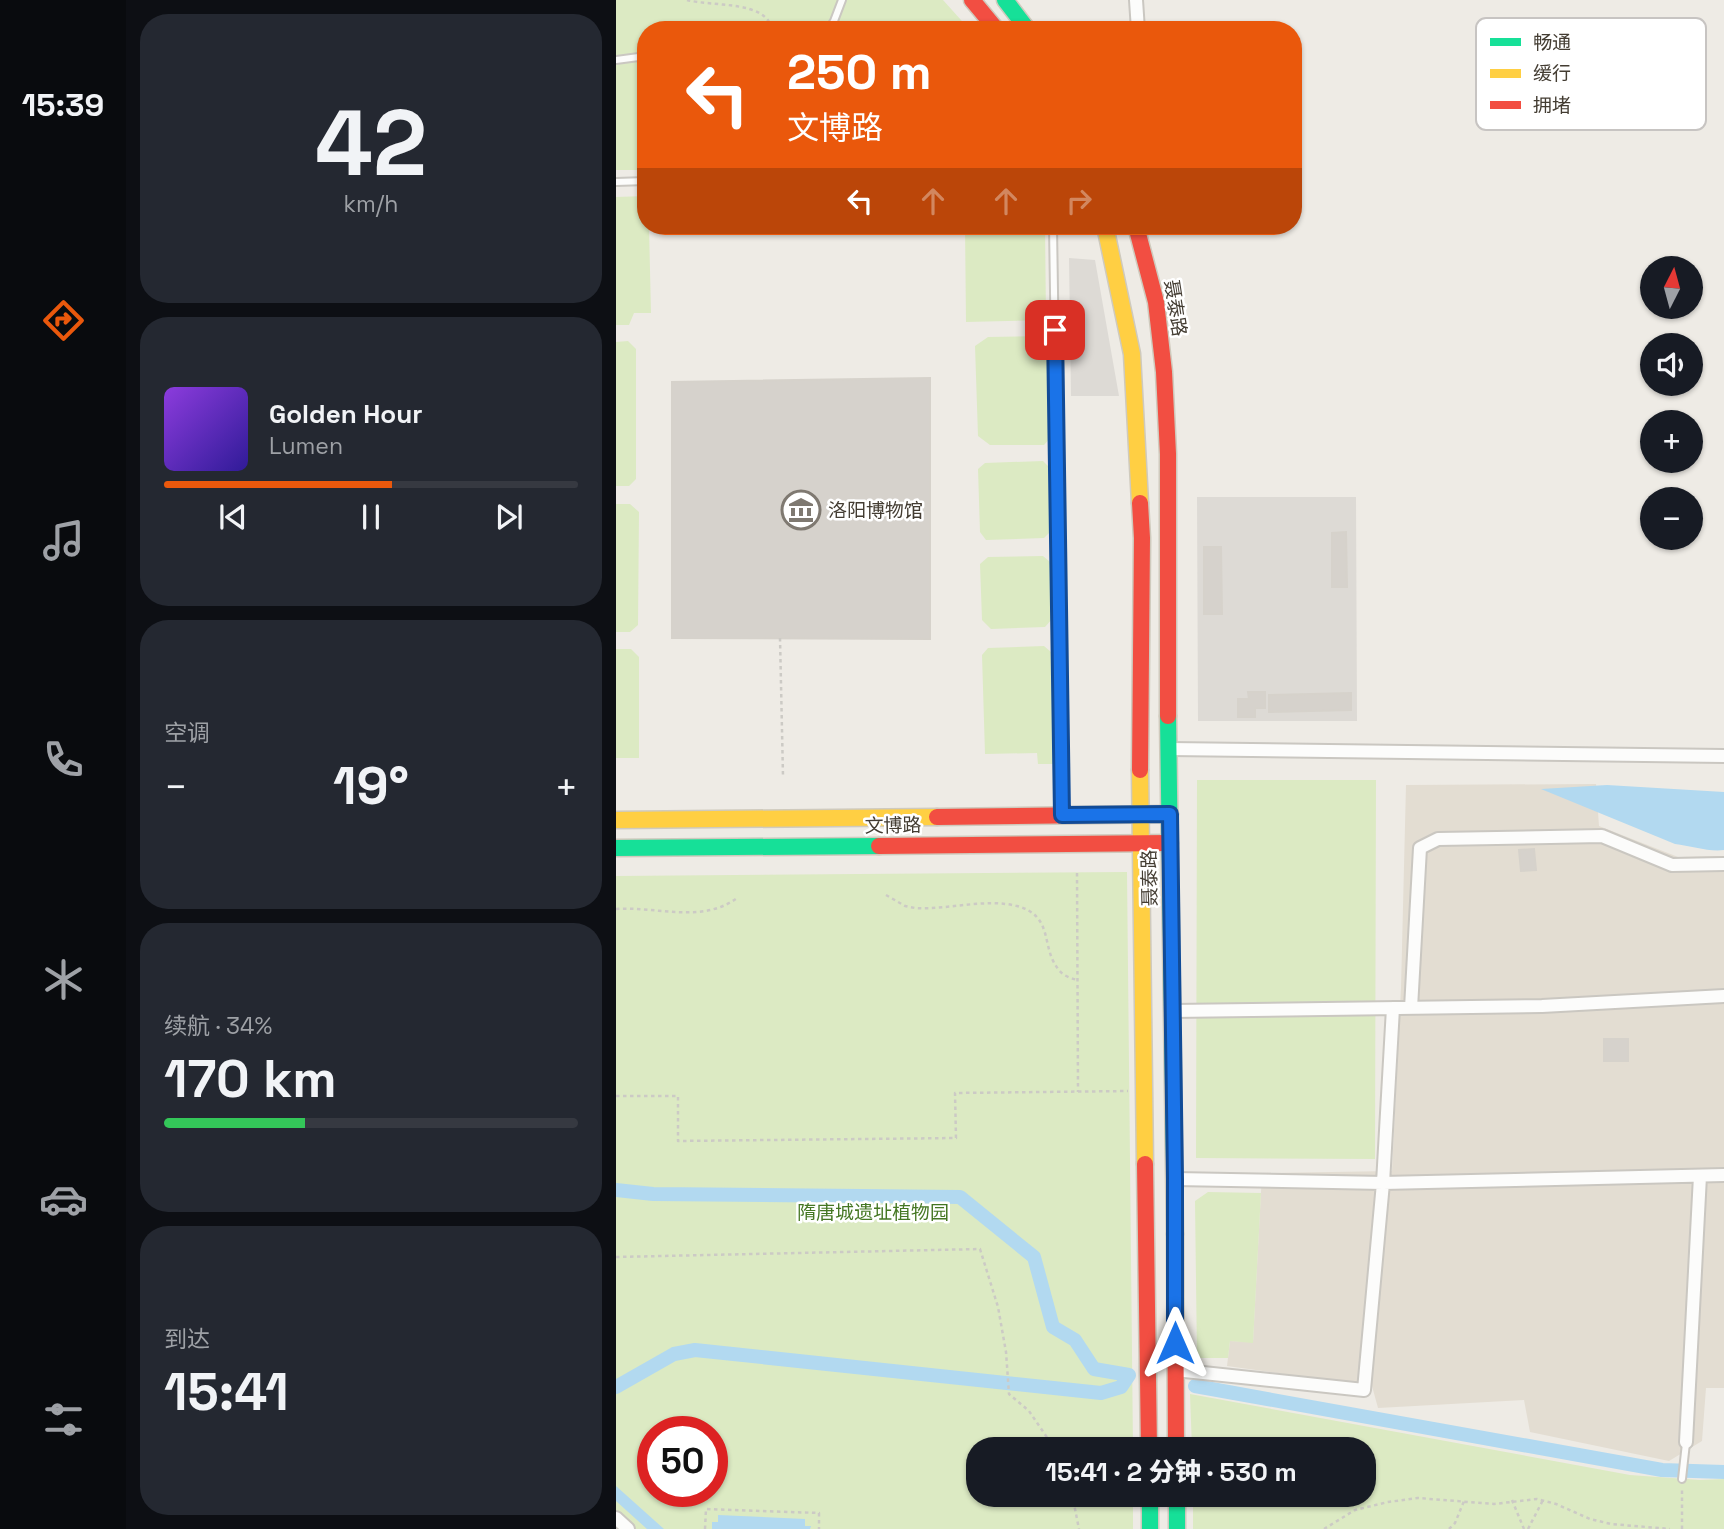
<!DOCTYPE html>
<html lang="zh">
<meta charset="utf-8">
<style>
body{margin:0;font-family:"Space Grotesk","Noto Sans SC",sans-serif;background:#242831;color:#f1f3f6;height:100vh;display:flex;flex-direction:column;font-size:26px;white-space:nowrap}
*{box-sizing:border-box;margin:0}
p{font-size:23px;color:#9ea1a6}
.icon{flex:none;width:38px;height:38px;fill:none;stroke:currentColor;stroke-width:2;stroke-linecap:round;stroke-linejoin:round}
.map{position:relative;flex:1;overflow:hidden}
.sheet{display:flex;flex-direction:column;gap:14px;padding:14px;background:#0d0f14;width:490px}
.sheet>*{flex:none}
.hud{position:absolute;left:21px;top:21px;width:665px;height:214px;border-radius:28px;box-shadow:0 2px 5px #0004;background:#ea580c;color:#fff;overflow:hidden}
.needle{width:46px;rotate:6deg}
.buttons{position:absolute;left:1024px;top:256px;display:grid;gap:14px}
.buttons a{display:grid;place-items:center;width:63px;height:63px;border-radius:50%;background:#171b24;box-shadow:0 2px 5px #0004;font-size:35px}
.speed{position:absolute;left:21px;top:1416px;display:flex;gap:14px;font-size:35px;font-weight:700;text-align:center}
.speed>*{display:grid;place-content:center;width:91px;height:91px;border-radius:50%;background:#171b24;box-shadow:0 2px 5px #0004;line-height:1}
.speed .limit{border:10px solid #d22;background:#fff;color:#111}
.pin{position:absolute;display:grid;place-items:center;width:60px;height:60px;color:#fff;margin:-30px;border-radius:14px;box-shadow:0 4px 10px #0006}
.me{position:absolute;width:77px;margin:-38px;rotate:0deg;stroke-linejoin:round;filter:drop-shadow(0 0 5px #0008)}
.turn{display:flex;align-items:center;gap:24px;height:147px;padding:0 35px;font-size:32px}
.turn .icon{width:91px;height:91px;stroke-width:2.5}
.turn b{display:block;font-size:49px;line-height:60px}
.lanes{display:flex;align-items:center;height:66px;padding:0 35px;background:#0003;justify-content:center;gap:35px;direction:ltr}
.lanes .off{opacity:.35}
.big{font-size:52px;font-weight:800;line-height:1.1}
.sheet .tile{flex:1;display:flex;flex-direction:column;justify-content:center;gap:10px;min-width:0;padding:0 24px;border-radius:28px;background:#242831}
.sheet .dial{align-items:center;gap:0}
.dial b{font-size:91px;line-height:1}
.song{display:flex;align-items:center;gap:21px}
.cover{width:84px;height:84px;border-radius:10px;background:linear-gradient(135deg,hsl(270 70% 55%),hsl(250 70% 35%))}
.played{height:7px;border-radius:4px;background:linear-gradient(90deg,#ea580c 55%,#363941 55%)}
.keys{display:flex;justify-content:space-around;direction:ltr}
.heat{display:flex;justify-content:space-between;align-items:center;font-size:38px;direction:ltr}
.charge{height:10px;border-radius:5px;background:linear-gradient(90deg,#34c759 34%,#363941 0)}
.trip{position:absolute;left:350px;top:1437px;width:410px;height:70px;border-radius:28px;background:#171b24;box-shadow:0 2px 5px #0004;font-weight:800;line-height:70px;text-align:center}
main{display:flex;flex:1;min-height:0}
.menu{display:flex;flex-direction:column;width:126px;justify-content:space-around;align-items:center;background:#090b0e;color:#9ea1a6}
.menu .icon{width:49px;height:49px}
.menu .current{color:#ea580c}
.menu b{font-size:32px;color:#f1f3f6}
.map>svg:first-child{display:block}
.residential{fill:#e3ddd2}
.green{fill:#dceac3;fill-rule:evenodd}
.parking{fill:#dddad5}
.water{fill:#b2d9f0}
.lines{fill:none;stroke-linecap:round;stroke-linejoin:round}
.canal{stroke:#b2d9f0;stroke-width:14}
.building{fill:#d6d2cc;stroke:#d6d2cb;stroke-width:2}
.lane-casing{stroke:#cac7c1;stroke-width:10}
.street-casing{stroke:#cac7c1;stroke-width:16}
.fast-casing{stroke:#cfcabd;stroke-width:19}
.slow-casing{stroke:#cfcabd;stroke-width:19}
.jam-casing{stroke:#cfcabd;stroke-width:19}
.path{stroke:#cccac5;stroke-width:2.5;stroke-dasharray:3.5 3.5;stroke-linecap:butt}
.lane{stroke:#fcfcfb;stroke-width:6}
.street{stroke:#fcfcfb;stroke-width:12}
.fast{stroke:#16e098;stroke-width:16}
.slow{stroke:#ffcf43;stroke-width:16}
.jam{stroke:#f24e42;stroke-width:16}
.route-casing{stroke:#114b97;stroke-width:18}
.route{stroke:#1a73e8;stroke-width:12}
.labels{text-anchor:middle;stroke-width:5;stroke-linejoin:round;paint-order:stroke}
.street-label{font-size:19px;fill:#433c32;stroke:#fff}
.poi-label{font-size:19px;fill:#433c32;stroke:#fff;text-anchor:start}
.park-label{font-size:19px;fill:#457723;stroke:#fff}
.key{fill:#fff;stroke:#c7c4c2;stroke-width:2}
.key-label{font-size:19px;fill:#433c32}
</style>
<main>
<nav class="menu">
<b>15:39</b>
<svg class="icon current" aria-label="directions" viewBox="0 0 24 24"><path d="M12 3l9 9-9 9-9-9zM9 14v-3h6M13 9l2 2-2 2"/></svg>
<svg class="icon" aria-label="music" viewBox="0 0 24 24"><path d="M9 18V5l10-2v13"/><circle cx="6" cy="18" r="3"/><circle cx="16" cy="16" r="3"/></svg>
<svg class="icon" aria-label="phone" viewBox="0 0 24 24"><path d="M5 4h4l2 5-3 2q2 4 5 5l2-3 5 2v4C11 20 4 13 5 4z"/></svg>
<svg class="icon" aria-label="climate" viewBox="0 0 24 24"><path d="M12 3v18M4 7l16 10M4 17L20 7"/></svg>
<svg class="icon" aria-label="car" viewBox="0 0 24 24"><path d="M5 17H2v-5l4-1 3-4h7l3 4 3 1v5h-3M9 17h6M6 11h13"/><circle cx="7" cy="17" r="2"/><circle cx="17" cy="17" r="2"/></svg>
<svg class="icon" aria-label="filters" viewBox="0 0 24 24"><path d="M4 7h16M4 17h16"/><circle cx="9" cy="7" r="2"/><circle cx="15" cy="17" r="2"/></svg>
</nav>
<section class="sheet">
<div class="tile dial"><b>42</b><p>km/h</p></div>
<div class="tile">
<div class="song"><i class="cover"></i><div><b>Golden Hour</b><p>Lumen</p></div></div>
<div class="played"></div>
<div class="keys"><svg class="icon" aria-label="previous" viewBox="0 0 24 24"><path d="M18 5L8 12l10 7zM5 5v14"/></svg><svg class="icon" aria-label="pause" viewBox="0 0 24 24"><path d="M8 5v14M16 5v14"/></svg><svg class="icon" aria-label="next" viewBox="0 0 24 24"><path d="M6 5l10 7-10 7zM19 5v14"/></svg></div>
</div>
<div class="tile"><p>空调</p>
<div class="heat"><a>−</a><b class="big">19°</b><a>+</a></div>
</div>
<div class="tile"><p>续航 · 34%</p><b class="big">170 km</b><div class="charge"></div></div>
<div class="tile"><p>到达</p><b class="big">15:41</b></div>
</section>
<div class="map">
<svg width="1108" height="1529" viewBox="0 0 1108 1529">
<rect width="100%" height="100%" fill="#eeebe5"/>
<path class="residential" d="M980,784L983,826L1062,857L1108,856V1388H1090L1086,1441L1053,1461L914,1432L908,1400L762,1408L756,1386L611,1366L614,1341L637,1342L646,1173L776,1171L785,988L790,785Z"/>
<path class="green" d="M0,0H327L354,30H30V170H0Z
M30,196V226H116L33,227L35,313H18L13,325H0V197Z
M349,226H429L430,320L350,322Z
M428,336L434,342L436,436L428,445H374L362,436L359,346L372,337Z
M12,341L20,349V479L13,486H0V342Z
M427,461L434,468L435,531L428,538L370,540L364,532L362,469L369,463Z
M0,504H14L23,512L22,625L14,632H0Z
M427,556L434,562L436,619L429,627L375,629L366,620L364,564L372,557Z
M428,646L435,652L438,764H422L421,753L369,754L366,655L372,648Z
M0,649H15L23,657V758H0Z
M581,780H760L759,1159L580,1158Z
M511,872L517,1449H362V1494L517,1495V1529H0V876ZM37,1432H96V1491H37Z
M592,1192L645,1193L637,1343L614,1341L612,1358H581L579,1201Z
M574,1394L1014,1475L1084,1480L1108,1479V1529H577V1495L747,1494V1449H576Z"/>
<path class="parking" d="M453,258L479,260L503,396H455Z
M581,497H740L741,721H582Z"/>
<path class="water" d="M991,785L1108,792V850C1093,852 1075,846 1059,844L925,789Z
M0,1486L48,1529H31L0,1501Z
M102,1515L189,1519V1526H195L194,1529H96V1522H102Z"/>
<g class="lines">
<path class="canal" d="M0,1190L37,1194L344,1197L418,1257L437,1327L459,1340L478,1369L513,1375L505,1387L485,1393L79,1350L58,1354L0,1387
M579,1386L1046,1470L1108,1472"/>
</g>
<path class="building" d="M314,378V639L56,638V382Z
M730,532L731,587H716V533Z
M588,547H605L606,614H588Z
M632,692H649V708H639V717H622V699H633Z
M735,693V710L653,712V695Z
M918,849L920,870L905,871L903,850Z
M988,1039H1012V1061H988Z"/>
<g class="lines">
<defs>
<path id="lane" d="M212,30L218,21L226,0
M0,60L30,56
M0,182L30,181
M437,226L446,813
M1066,1479L1070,1443"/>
<path id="street" d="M520,0L522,30
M554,749L1108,756
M795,1008L804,848L822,839L986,836L1056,865L1108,864
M556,1011L926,1006L1108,996
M559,1179L767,1183L1108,1175
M559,1370L748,1390L767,1183L777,1008
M1070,1442L1084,1176
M0,1518L12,1529"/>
<path id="fast" d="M389,0L412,30
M552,716L559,1234
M0,848L263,846
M534,1494V1529
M561,1494V1529"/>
<path id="slow" d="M489,226L516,354L524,503
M524,770L529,1164
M0,820L321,817"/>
<path id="jam" d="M356,0L381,30
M520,226L540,302L548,372L552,454V716
M524,503L526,538L524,770
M321,817L554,814
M263,846L554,843
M529,1164L533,1449
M559,1234L560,1449"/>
</defs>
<use href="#lane" class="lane-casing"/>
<use href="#street" class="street-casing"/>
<use href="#fast" class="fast-casing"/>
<use href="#slow" class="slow-casing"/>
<use href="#jam" class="jam-casing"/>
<path class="path" d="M71,0C98,7 151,0 156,30
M164,638L167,776
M461,873L462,1092
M270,895L289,906L299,908C332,910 369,898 401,906C439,916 424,948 443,970C447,976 455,978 461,980
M0,909C40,906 86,924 121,898
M0,1096H62V1141L340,1138L339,1093L512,1091
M0,1257L364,1249L382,1307L390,1352L393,1394L413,1411L439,1449
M456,1494L463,1529
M896,1500L908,1529
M89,1529L90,1509L203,1513V1529
M708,1529L739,1510L772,1502L802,1498L878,1504L921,1499L940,1504L974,1519L995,1524L1054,1529
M833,1529L839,1523L848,1501
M912,1529L927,1500
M1066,1529V1487"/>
<use href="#lane" class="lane"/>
<use href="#street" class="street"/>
<use href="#fast" class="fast"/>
<use href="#slow" class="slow"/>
<use href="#jam" class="jam"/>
</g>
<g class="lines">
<defs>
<path id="route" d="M439,330L446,815L554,814L559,1179V1343"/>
</defs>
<use href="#route" class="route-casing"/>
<use href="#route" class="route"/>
</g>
<defs>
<symbol id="museum-ring" viewBox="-11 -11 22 22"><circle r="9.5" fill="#fff" stroke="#7f7971" stroke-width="1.5"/><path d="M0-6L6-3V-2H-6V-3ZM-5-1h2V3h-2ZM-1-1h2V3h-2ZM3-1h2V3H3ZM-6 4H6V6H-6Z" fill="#7f7971"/></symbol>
</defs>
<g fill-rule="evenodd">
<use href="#museum-ring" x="163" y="488" width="44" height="44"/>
</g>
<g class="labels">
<g class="street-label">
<text transform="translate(560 308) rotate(81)" y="7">聂泰路</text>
<text transform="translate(277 825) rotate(-1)" y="7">文博路</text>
<text transform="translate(533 878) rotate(-91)" y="7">聂泰路</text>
</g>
<g class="poi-label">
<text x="212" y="517">洛阳博物馆</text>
</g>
<g class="park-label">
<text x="257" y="1219">隋唐城遗址植物园</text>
</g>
</g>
<rect x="860" y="18" width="230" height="112" rx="10" class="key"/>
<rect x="874" y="38" width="31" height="8" fill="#16e098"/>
<rect x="874" y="69" width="31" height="9" fill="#ffcf43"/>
<rect x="874" y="101" width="31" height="8" fill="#f24e42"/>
<g class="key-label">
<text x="917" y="49">畅通</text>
<text x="917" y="80">缓行</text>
<text x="917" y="112">拥堵</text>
</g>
</svg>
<div class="buttons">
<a><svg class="needle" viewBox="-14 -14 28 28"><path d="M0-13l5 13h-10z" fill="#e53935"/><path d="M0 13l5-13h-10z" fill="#9ea1a6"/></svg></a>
<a><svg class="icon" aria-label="sound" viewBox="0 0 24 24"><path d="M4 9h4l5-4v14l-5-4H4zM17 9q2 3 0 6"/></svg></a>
<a>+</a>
<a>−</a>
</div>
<div class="speed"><div class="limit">50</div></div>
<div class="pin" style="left:439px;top:330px;background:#d93025"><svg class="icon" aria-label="arrive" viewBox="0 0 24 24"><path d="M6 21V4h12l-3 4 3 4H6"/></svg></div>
<svg class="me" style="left:559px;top:1343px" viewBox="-20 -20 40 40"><path d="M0-17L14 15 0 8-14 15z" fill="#1a73e8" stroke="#fff" stroke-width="4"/></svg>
<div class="trip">15:41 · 2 分钟 · 530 m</div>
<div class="hud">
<div class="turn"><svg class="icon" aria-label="left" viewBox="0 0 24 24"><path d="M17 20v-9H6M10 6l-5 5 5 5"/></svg><div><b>250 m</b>文博路</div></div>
<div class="lanes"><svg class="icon" aria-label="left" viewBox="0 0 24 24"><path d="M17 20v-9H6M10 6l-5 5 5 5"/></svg><svg class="icon off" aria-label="ahead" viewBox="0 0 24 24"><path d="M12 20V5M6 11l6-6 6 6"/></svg><svg class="icon off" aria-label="ahead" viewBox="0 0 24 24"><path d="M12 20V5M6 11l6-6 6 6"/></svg><svg class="icon off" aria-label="right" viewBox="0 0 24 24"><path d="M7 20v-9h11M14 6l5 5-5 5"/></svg></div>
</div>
</div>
</main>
